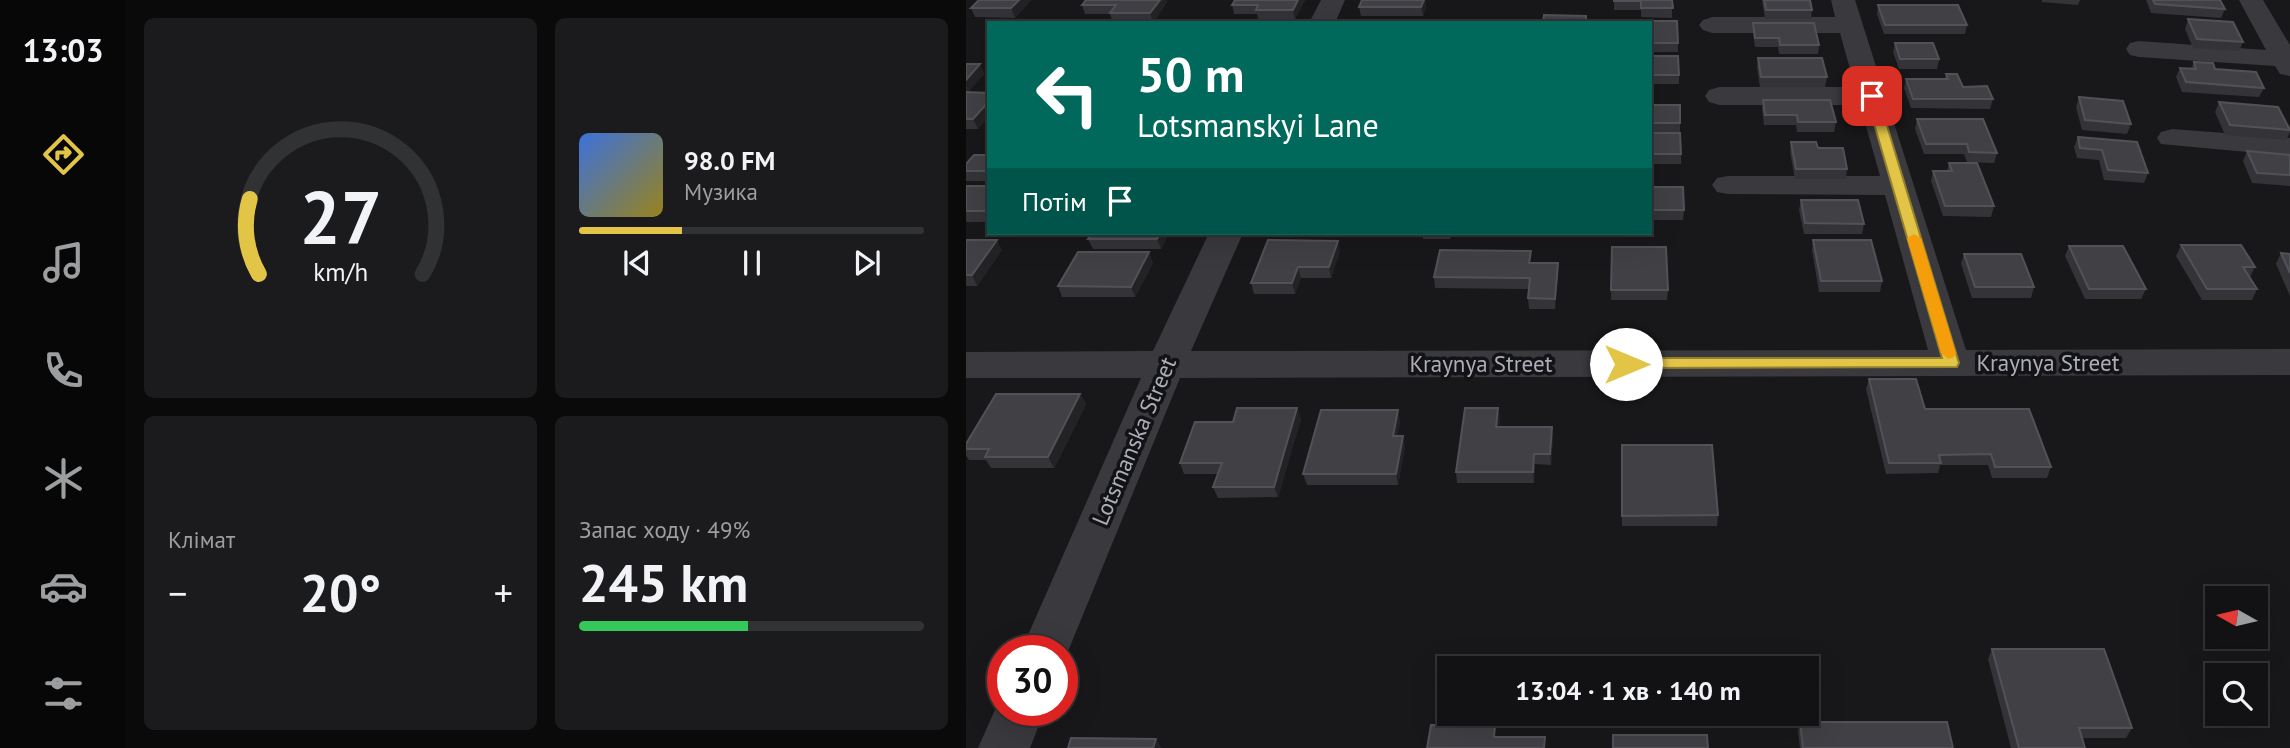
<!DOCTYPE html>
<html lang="uk">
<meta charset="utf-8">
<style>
body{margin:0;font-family:"PT Sans",sans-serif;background:#1b1b1d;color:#f1f3f6;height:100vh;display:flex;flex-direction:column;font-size:26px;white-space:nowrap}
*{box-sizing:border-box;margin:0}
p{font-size:23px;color:#9c9ea0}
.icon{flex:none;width:38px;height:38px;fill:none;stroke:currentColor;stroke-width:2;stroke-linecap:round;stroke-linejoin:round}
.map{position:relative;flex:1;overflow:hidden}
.panel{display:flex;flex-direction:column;gap:18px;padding:18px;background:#0a0a0b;width:840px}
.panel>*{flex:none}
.top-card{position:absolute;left:21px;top:21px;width:665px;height:214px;border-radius:0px;box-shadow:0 7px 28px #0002,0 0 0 2px #313234;background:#00695c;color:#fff;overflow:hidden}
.needle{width:46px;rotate:278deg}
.buttons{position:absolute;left:1239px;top:586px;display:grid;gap:14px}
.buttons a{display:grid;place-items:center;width:63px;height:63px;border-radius:0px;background:#121214;box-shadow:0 7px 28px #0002,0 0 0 2px #313234;font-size:35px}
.speed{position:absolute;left:21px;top:635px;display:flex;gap:14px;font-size:35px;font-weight:700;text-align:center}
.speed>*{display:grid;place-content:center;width:91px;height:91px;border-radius:50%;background:#121214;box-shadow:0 7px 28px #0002,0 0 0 2px #313234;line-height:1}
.speed .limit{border:10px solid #d22;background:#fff;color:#111}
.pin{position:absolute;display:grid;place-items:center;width:60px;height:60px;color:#fff;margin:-30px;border-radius:14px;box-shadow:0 4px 10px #0006}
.me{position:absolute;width:77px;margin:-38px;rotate:90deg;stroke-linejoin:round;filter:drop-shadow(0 0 5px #0008)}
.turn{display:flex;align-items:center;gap:24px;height:147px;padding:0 35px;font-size:32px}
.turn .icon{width:91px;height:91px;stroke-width:2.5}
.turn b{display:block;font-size:49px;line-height:60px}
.then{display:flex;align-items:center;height:66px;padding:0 35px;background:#0003;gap:14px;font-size:26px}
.big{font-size:52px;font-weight:700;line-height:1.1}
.panel .tile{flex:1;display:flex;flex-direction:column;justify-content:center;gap:10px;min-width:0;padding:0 24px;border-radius:10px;background:#1b1b1d}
.panel .dial{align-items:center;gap:0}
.dial svg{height:182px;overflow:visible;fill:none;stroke:#313234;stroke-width:7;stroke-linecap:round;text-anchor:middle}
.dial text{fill:#f1f3f6;stroke:none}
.song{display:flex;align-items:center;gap:21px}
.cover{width:84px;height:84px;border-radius:10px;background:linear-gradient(135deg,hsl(220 70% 55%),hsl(50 70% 35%))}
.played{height:7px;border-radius:4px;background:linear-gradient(90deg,#e2c547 30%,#313234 30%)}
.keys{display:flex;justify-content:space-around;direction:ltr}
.heat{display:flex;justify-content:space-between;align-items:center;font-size:38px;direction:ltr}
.charge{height:10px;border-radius:5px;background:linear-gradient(90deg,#34c759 49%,#313234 0)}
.panel .tiles{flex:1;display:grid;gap:18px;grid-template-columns:repeat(2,1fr)}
.trip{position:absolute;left:471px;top:656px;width:382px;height:70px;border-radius:0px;background:#121214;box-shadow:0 7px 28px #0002,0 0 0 2px #313234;font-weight:700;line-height:70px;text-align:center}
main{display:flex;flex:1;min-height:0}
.menu{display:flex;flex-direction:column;width:126px;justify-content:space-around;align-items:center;background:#070708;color:#9c9ea0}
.menu .icon{width:49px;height:49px}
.menu .on{color:#e2c547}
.menu b{font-size:32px;color:#f1f3f6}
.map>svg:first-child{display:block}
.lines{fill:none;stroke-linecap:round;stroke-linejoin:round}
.minor{fill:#39393e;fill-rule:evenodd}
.wall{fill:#343438}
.shaded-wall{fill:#232326}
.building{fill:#414145;stroke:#515257;stroke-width:2}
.route{fill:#e2c547;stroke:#93802e;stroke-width:2}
.slow{fill:#f59e0b}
.labels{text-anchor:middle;stroke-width:7;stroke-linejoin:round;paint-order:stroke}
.street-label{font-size:23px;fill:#abadb8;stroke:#131315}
</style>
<main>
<nav class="menu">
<b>13:03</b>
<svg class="icon on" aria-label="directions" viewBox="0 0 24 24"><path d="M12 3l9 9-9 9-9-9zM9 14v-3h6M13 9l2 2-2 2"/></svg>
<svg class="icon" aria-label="music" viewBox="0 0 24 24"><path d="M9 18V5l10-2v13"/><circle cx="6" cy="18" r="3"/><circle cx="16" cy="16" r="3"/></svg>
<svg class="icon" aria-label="phone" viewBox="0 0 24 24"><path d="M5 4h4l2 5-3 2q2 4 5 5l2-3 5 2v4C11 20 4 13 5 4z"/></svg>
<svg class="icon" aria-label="climate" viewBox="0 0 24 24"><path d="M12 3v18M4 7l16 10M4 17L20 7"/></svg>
<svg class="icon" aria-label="car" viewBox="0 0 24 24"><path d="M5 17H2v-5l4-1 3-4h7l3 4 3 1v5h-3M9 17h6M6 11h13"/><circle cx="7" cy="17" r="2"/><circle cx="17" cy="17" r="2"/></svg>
<svg class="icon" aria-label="filters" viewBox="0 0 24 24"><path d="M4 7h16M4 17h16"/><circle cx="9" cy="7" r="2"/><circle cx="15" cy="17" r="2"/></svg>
</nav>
<section class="panel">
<div class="tiles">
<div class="tile dial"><svg viewBox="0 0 100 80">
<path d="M14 69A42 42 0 1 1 86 69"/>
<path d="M14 69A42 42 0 0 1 10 36" stroke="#e2c547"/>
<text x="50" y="56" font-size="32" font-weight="700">27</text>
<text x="50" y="72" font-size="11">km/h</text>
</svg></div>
<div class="tile">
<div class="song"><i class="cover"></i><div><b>98.0 FM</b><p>Музика</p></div></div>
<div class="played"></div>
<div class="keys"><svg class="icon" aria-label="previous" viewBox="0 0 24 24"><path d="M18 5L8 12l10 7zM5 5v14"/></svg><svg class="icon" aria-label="pause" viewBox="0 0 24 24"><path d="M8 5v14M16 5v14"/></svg><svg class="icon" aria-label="next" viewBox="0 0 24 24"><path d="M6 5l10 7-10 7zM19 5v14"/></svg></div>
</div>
<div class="tile"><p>Клімат</p>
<div class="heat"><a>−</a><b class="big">20°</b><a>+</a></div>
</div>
<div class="tile"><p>Запас ходу · 49%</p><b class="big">245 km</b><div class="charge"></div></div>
</div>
</section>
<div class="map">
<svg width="1324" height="748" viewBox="0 0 1324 748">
<rect width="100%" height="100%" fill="#18181a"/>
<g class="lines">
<path class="minor" d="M355,0H379L369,23H343Z
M865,0H889L1000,350L1324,349V375L214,378L96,666V651H55L175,378H0V352L187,351L243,233H277L225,351L962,350L919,195L762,194L751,192L746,185L751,178L762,176H914L894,105H753L743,102L739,96L743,90L753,87H889L874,33H746L737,30L733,25L737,20L746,17H869Z
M1273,0H1297L1324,45V76L1314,74L1309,66L1173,57L1164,55L1160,49L1164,43L1173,41L1300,50Z
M1206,129L1324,138V156L1195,144L1191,138L1195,132Z
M36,694L37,710H79L64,748H12Z"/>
</g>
<path class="wall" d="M13,0H65L49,18L9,17L5,8Z
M269,0H339L329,19H292L291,14H268L266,5Z
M396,0H459L460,7L457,16H395L393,7Z
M648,0H706V18L675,17V10H648Z
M796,0H844L846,10L845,19H799Z
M1076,0H1114L1112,5L1076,2Z
M1180,0H1254L1259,9L1255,18L1185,13Z
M201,2L187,23H147L144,14H119L116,5Z
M912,5L1001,25L999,34H918L911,14Z
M1222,19L1277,42L1273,51L1227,48L1219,29Z
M684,23L712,43V52H684Z
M787,23L853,45L852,54H813L812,47H789L787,33Z
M929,43L973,59L971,69H933L927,52Z
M684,56L713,75V84H684Z
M792,58L861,77L859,87H794L791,68Z
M1228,62L1298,88L1293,97L1216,92L1210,77L1214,68H1225Z
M0,64H14L18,74L2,92L23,93V116L12,129H0Z
M980,74L997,87L1027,99L1024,109L945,108L938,88L940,79H979Z
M1113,97L1165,124L1161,134L1116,130L1110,107Z
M797,100L870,122L868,132H831L830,125H798L796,109Z
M1253,102L1324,128V132L1320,140L1259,135L1249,112Z
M684,105L714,123V133L684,132Z
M951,119L1031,153L1028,163L1001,162L998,154H958L949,129Z
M684,133L715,154V164H684Z
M1112,137L1182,173L1178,183L1138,180L1133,160L1111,158L1108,147Z
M825,142L852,148L881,169L880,179H829L824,152Z
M1281,151L1324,155V186L1286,183L1277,161Z
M23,155V181H0V164Z
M983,163L1028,206L1025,217L977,216L965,181L967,171H981Z
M0,186H23V222H0Z
M684,187L718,210L717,220H684Z
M835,200L898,224L896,234H838L833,210Z
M126,233H203L195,249H127L122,239Z
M311,233H402V234Z
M456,233H486L484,239H457Z
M0,240L36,250L11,286H0Z
M847,240L916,281L914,292H853L846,250Z
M1215,245L1289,267L1284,277L1291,289L1286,300H1236L1210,256Z
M1103,246L1180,289L1175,299H1119L1099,256Z
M646,247L702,290L701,300H645Z
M374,251L365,278H335L329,294H288L285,283Z
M1315,253L1324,254V296L1310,264Z
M998,254L1068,287L1065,298H1006L995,264Z
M187,263L169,297H96L92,286Z
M566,263H592V273L589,309H563L562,298L563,289L469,288L468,277Z
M903,379L959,409L1085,467L1081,478H1026L1022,465H974L972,473L920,474L900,389Z
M114,394L120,404L88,468H25L20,460H3L0,455V444Z
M331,408L335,419L312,497L252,498L247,487L252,474H218L214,463L267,422Z
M534,419L533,427L587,437L585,465L569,464L568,483H491L490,472Z
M434,421L431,436L439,446L432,485H341L337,474Z
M656,445L752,515L751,526H656Z
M1026,649L1166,728L1160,738H1116L1119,748H1045L1022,659Z
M834,722L987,748H834L832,732Z"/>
<path class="shaded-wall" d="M53,0H65L49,18L45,8Z
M194,0H200L201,2L187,23L184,13Z
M332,0H339L329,19L327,10Z
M458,0H459L460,7L457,16L455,7Z
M14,64L18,74L1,94L0,80Z
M23,101V116L12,129L7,119Z
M194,233H203L195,249L191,239Z
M31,240L36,250L11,286L6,275Z
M372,241L374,251L365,278L363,267Z
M183,252L187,263L169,297L165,287Z
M592,263V273L589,309V299Z
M332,267L335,278L329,294L326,283Z
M114,394L120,404L88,468L82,457Z
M331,408L335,419L312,497L308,487Z
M532,408L534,419L532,437L530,427Z
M432,410L434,421L429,446L427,436Z
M586,427L587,437L585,465L584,454Z
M437,436L439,446L432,485L430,474Z
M568,454L569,464L568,483L567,472Z
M190,739L196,748H187Z"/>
<path class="building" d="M13,0H53L45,8H5Z
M120,0H194L184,13H144L150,5H116Z
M269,0H332L327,10H290L292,5H266Z
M396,0H458L455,7H393Z
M648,0H706L707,8H675V1H648Z
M798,0H844L846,10H800Z
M1187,0H1254L1259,9L1189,4Z
M912,5H992L1001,25H919Z
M578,15L620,16V23H577Z
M1222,19L1267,22L1277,42L1231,39Z
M661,21H711L712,43H684V23H661Z
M787,23H848L853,45H814L813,38H789Z
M929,43H967L973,59H934Z
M684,56H712L713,75H684Z
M792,58H856L861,77H795Z
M1228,62L1247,63L1249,69L1290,72L1298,88L1220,82L1214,68L1230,69Z
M0,64H14L0,80Z
M980,74H991L997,87L1021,86L1027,99H947L940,79H982Z
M0,92L23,93V101L7,119H0Z
M1113,97L1157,101L1165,124L1119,120Z
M797,100H864L870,122H832L831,115H799Z
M1253,102L1312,107L1324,130L1264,125Z
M684,105H714V123H684Z
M951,119H1017L1031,153L1003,152L1001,144H960Z
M684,133H714L715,154H684Z
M1112,137L1171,142L1182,173L1142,170L1136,150L1114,148Z
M825,142H850L852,148H877L881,169H830Z
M1281,151L1324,155V175L1291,173Z
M8,155H23V171H0V164Z
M983,163H1011L1028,206H979L967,171H986Z
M0,186H23V211H0Z
M684,187H717L718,210H684Z
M835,200H892L898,224L839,223Z
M126,233H194L191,239H122Z
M0,240H31L6,275H0Z
M302,240L372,241L363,267H332L326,283H285Z
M847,240H905L916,281H855Z
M1215,245H1275L1289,267H1277L1291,289H1241Z
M1103,246H1157L1180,289H1123Z
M646,247H700L702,290H645Z
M474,250L565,251L563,263H592L589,299L562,298L564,278L468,277Z
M112,252H183L165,287L92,286Z
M1315,253L1324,254V273Z
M998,254H1055L1068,287H1009Z
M903,379H950L959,409H1063L1085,467H1029L1025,454L973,455L975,463H923Z
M30,394H114L82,457H19L23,449H0V444Z
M271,408H331L308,487H247L256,463H214L229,422H267Z
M499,408H532L530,427H586L584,454H568L567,472H490Z
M355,410H432L427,436H437L430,474H337Z
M656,445H746L752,515L656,516Z
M1026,649H1138L1166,728H1113L1119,748H1053Z
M834,722H981L987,748H837Z
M465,725L529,726L528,737H579L578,748H461Z
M647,735H741L742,748H647Z
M105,738L190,739L187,748H102Z"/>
<path class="route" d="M906,93L912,96L993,363L991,367L655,368L653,364L660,358H976L900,96Z"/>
<path class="slow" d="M948,234L955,238L990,353L988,357L982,359L975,353L941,238Z"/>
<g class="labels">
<g class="street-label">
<text x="1082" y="371">Kraynya Street</text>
<text x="515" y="372">Kraynya Street</text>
<text transform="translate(168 441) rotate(-67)" y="8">Lotsmanska Street</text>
</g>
</g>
</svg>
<div class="buttons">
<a><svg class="needle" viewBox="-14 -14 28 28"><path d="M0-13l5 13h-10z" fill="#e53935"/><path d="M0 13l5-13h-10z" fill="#9c9ea0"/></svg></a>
<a><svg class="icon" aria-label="search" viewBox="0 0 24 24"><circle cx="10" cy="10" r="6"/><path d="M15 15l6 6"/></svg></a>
</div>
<div class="speed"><div class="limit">30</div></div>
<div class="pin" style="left:906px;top:96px;background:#d93025"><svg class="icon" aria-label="arrive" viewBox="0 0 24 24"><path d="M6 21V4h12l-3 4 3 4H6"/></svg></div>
<svg class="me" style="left:660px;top:364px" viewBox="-20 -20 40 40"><circle r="19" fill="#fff"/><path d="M0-13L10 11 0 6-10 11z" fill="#e2c547"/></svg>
<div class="trip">13:04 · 1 хв · 140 m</div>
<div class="top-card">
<div class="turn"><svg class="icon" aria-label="left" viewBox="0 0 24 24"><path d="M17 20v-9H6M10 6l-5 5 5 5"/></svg><div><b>50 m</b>Lotsmanskyi Lane</div></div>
<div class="then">Потім<svg class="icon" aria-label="arrive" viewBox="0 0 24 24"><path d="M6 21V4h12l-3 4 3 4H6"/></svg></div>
</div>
</div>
</main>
